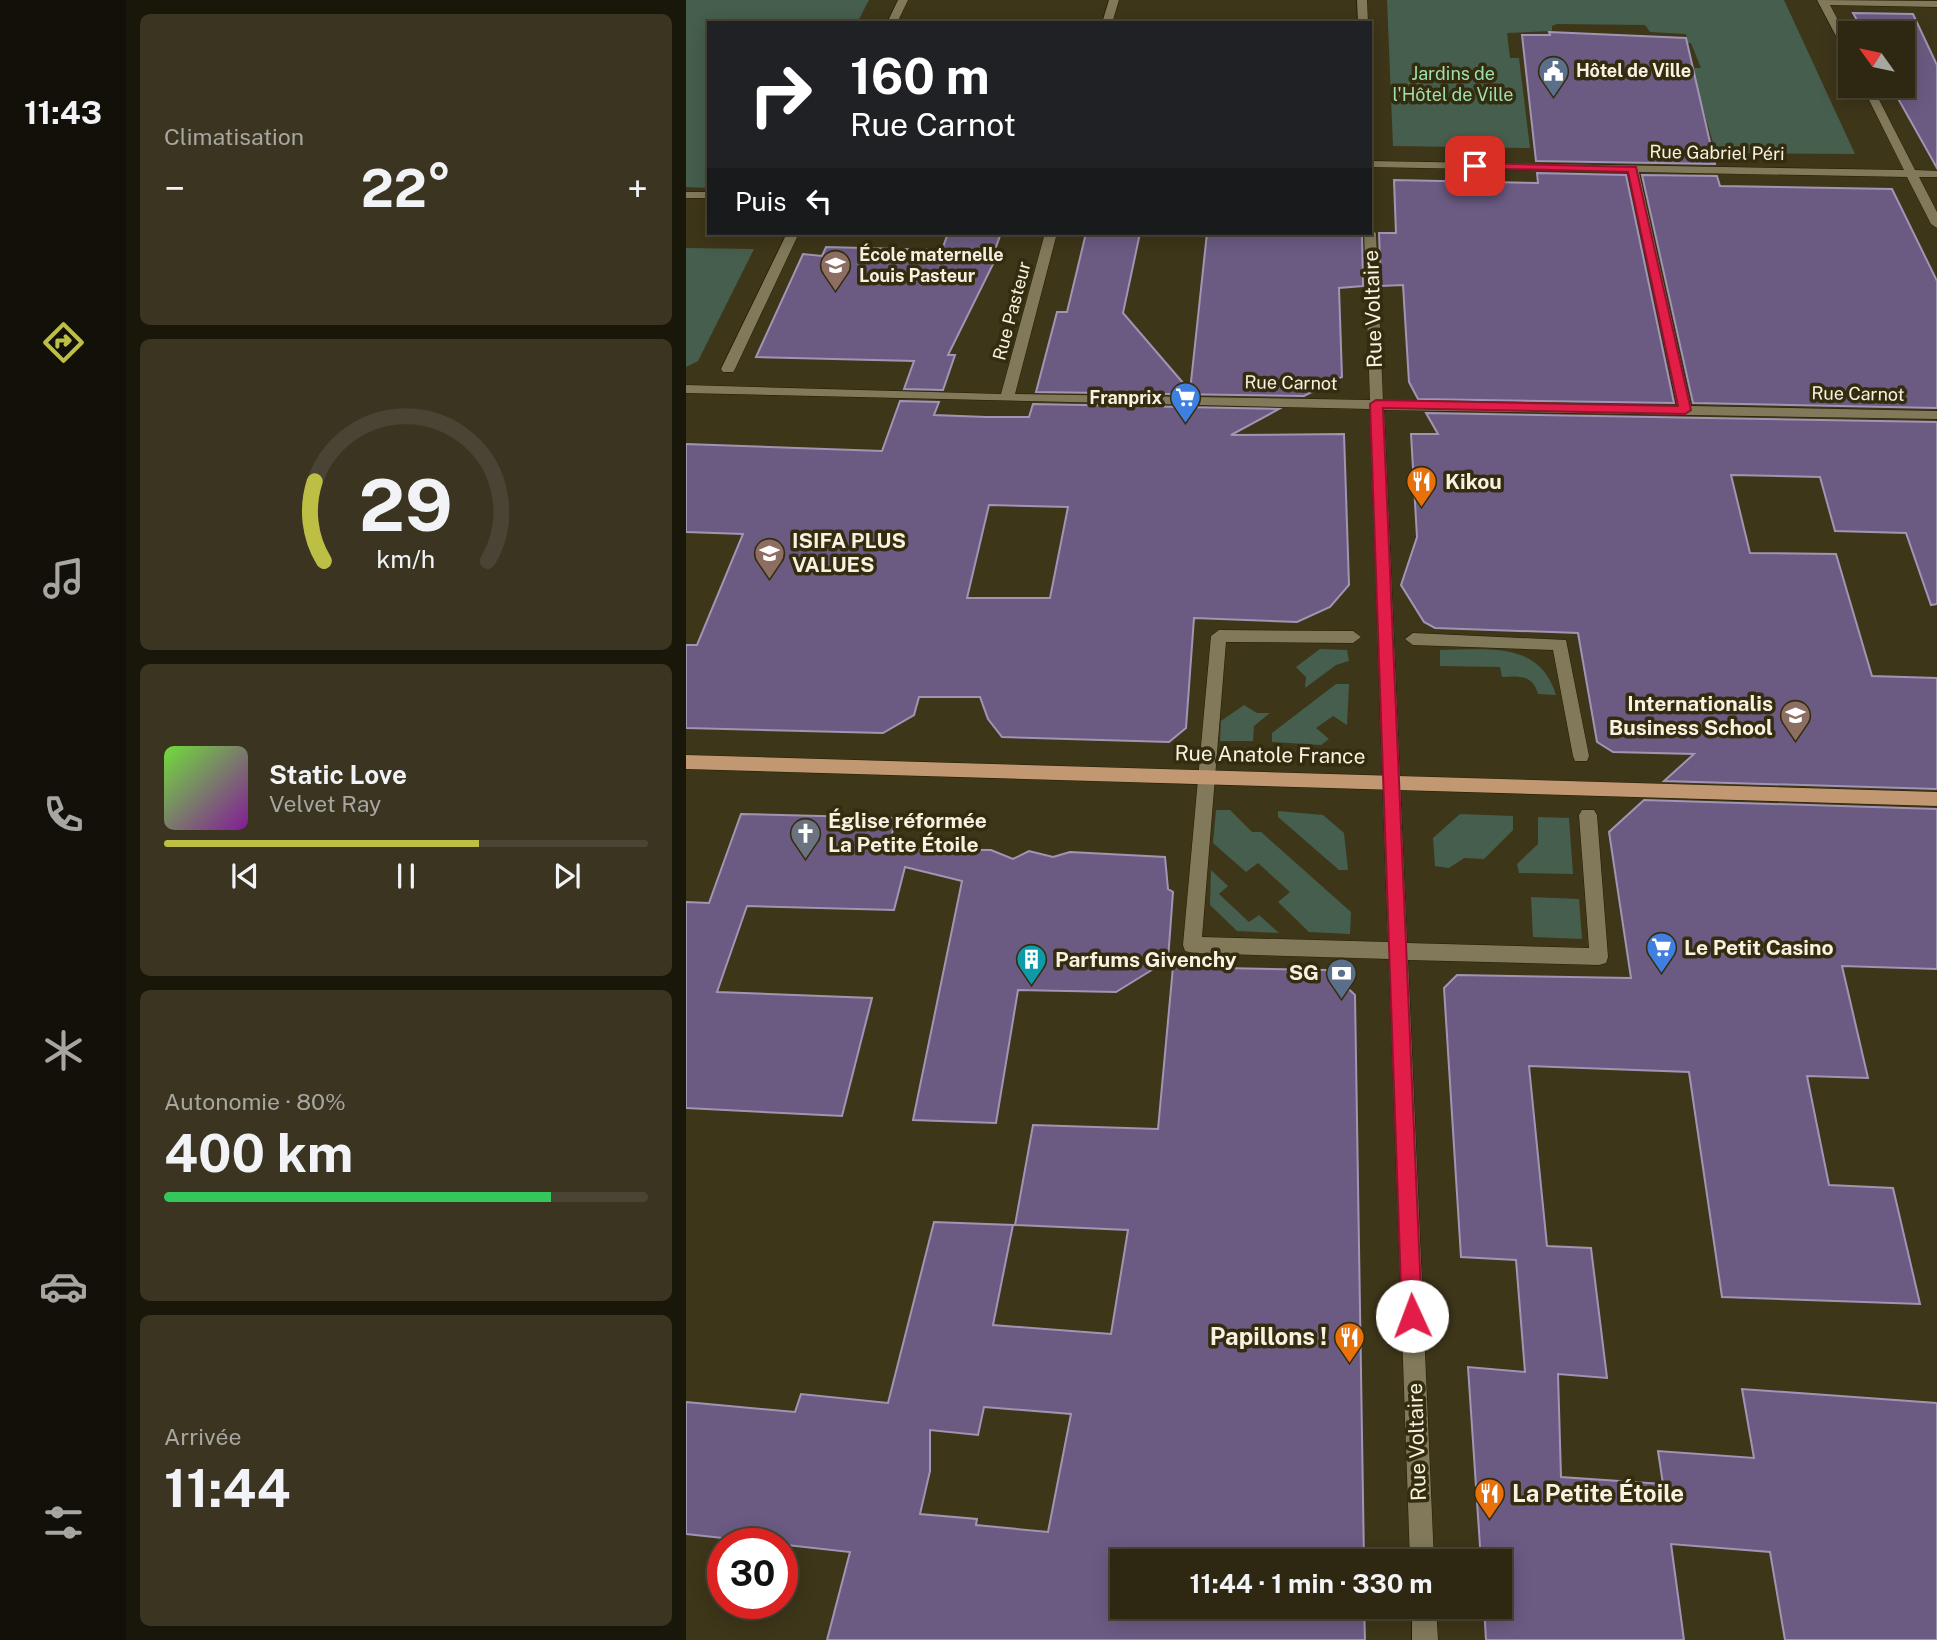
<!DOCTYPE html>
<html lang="fr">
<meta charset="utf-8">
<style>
body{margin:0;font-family:"Public Sans",sans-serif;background:#3a3421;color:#f1f3f6;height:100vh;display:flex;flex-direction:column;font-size:26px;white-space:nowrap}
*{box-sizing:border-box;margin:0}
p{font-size:23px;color:#a7a6a0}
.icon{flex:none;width:38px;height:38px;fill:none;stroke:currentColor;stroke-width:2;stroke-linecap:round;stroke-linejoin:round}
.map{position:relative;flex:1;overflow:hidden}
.side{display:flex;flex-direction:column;gap:14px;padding:14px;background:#19160a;width:560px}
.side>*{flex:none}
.top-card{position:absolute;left:21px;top:21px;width:665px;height:214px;border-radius:0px;box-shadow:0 4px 18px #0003,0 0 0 2px #494433;background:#202124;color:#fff;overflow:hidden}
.needle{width:46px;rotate:303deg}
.buttons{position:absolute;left:1152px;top:21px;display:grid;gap:14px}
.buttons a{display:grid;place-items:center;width:77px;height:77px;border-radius:0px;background:#2e2813;box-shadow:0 4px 18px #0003,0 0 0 2px #494433;font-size:35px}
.speed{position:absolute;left:21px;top:1528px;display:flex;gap:14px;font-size:35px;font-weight:700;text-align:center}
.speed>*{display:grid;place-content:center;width:91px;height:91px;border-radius:50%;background:#2e2813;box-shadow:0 4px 18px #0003,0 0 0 2px #494433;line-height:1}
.speed .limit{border:10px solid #d22;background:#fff;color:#111}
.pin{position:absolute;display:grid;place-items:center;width:60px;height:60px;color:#fff;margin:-30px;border-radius:14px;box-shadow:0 4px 10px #0006}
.me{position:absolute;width:77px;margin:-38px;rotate:358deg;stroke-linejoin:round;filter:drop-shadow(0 0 5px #0008)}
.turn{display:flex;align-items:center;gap:24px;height:147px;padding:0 28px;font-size:32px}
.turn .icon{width:91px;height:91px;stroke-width:2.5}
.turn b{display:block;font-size:49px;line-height:60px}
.then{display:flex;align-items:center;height:66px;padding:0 28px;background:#0003;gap:14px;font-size:26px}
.big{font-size:52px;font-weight:700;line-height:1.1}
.side .card{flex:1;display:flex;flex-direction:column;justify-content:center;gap:10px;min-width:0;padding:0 24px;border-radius:10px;background:#3a3421}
.side .dial{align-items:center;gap:0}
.dial svg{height:182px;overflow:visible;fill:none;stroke:#494433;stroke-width:7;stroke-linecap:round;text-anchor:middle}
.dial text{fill:#f1f3f6;stroke:none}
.song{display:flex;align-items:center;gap:21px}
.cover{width:84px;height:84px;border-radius:10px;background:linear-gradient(135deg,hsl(100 70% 55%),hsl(290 70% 35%))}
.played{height:7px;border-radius:4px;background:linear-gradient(90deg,#bcbf43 65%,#494433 65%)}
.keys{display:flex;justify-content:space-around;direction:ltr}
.heat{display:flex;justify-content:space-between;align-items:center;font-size:38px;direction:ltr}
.charge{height:10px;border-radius:5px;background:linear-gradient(90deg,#34c759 80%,#494433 0)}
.trip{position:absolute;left:424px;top:1549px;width:402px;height:70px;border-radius:0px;background:#2e2813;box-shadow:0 4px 18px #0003,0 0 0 2px #494433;font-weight:700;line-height:70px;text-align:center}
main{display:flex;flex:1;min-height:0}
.menu{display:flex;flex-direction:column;width:126px;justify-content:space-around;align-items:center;background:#121008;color:#a7a6a0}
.menu .icon{width:49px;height:49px}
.menu .active{color:#bcbf43}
.menu b{font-size:32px;color:#f1f3f6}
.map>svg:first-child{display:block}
.green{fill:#465e4d}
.building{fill:#6b5b83;stroke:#a195b4;stroke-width:2;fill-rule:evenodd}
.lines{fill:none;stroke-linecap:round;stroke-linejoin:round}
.minor-casing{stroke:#251d01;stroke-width:1}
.major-casing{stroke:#251d01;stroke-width:1}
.minor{fill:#82795a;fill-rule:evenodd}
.major{fill:#c29873;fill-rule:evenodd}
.route{fill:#e11d48;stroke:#92132f;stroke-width:2}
.labels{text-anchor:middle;stroke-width:7;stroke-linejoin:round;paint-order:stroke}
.far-poi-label{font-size:18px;font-weight:bold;fill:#f7f2e1;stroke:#342c0f;text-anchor:start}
.far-park-label{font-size:18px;fill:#9ddfb0;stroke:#342c0f}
.far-street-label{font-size:18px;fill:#f7f2e1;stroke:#342c0f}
.street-label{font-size:21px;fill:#f7f2e1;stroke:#342c0f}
.poi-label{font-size:21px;font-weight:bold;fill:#f7f2e1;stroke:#342c0f;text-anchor:start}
.near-poi-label{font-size:24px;font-weight:bold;fill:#f7f2e1;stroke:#342c0f;text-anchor:end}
</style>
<main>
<nav class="menu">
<b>11:43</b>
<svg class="icon active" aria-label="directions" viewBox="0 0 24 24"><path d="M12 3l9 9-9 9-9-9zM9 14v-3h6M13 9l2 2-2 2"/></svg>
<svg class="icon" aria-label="music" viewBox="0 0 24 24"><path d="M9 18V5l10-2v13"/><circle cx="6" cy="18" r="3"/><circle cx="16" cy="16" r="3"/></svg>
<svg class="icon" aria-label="phone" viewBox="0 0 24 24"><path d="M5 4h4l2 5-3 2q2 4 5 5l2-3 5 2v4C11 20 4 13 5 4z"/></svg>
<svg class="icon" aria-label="climate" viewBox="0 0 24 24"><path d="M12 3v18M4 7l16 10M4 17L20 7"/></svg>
<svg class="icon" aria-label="car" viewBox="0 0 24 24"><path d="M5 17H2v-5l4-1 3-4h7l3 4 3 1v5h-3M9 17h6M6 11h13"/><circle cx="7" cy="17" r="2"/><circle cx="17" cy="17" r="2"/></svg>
<svg class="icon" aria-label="filters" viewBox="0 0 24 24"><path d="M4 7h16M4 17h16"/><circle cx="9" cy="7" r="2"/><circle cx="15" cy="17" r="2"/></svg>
</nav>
<section class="side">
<div class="card"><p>Climatisation</p>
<div class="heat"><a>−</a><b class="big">22°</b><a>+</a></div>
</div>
<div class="card dial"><svg viewBox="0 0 100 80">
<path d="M14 69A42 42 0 1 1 86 69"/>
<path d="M14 69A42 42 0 0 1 10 34" stroke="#bcbf43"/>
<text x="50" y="56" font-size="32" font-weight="700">29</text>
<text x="50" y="72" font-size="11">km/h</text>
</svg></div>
<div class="card">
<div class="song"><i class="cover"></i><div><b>Static Love</b><p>Velvet Ray</p></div></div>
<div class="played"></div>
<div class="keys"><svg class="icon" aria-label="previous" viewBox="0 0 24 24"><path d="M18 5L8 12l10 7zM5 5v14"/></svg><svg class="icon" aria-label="pause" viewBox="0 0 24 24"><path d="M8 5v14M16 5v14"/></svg><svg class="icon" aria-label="next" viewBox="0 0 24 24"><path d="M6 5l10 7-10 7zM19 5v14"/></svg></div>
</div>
<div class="card"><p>Autonomie · 80%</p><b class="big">400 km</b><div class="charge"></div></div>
<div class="card"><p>Arrivée</p><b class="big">11:44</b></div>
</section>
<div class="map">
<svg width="1251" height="1640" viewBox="0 0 1251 1640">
<rect width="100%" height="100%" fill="#3e3619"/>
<path class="green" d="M0,0H183L171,23H23V188L0,187Z
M701,0H1098L1169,154L1030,153L1005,68H1015L1005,43H1002L1000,34L964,32L959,25L871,24L866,26V31L821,33L824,58H833L844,148L707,146Z
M0,248L68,249L12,361L0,367Z
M634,649L661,650L663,661L650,665L619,688L620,677L610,667Z
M754,650C800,650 854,640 870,695L852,694C847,675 834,676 816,677L814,667L754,666Z
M650,684H663L661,725L647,716L630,728L643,739L635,745L586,742V733Z
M558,705L571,713H584L568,726L567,741H534L535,721Z
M530,810H544L566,832H575L665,912L664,934L623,932L592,902L604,892L572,863L560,872L527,843Z
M592,811L637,815L658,833L662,870H653L592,817Z
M774,814L827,816V830L798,859L778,858L763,868L749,866L747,838Z
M852,817L883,818L887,874L833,873L831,864L852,844Z
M525,870L542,886L533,894L563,922L573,915L593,933L551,931L524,905Z
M845,897L893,899L896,939L847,937Z"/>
<path class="building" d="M1167,13L1227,14L1251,65V168L1205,86H1216V33H1178Z
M863,32L1000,38L1029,164L850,161L836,35H864Z
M851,173L940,175L988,403L732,399L723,382L717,285L695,286L693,233H710L708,180L852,183Z
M956,175L1031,176L1034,186L1206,189L1251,281V408L1007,403Z
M262,233H315L309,250H314L262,355H269L257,390L218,389L228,361L70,357L117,254L136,256L140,247L256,250Z
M400,233H454L437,313L504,391L521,233H676L677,286L653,288L656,377L618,396L350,392L371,312H381Z
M214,401L253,402L248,415L300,417H343L347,404L593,409L545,435L658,434L663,585L644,607L611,622L508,618L500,728L483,742L316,737L302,719L294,697H233L228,715L197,733L0,728V645H11L57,534L0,532V444L196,451ZM303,505L382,507L364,598H281Z
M740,413L1251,422V604L1245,605L1220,533L1149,531L1134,477L1045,475L1064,553L1150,554L1186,676L1251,678V789L978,781L1008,754L927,752L911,742L892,633L749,628L738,622L715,585L731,537L725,434H752Z
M958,800L1251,809V969L1156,966L1182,1078L1121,1076L1143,1185L1207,1188L1234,1304L1036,1297L1003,1072L843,1066L861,1246L905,1248L921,1378L872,1374L875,1477L977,1484L972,1451L1068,1458L1056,1389L1251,1403V1640H1099L1084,1552L985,1544L998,1640H800L798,1606H814V1561H795L782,1367L839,1372L830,1260L775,1257L758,988L771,975L945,978L923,832Z
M55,814L210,818L202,849L305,850L327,859L343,851L367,857L384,852L479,857L482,889L487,892L482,960L430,992L332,990L310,1123L227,1120L276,881L219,867L208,910L61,906L31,992L186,998L156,1116L0,1108V902L23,903Z
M487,967L642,970L669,995L678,1561H436V1606H678L679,1640H141L164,1552L0,1534V1402L109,1412L115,1394L202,1403L248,1222L327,1225L307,1325L425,1334L442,1230L329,1225L347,1125L472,1129ZM298,1407L385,1414L362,1532L290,1525L291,1519L234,1514L244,1471V1430L292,1435Z"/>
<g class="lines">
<defs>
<path id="minor" d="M212,0H222L211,23H201Z
M423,0H433L426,23H416Z
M671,0H681L682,23H672Z
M1131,0L1251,1V7L1144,5L1164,43V56L1159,53Z
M1176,86H1186L1229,170L1251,171V177H1233L1251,212V228L1245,224L1221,177L953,172L1005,406L1251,411V419L698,410L721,943L903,948L893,815L896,810H908L911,815L922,957L920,963L913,965L722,960L748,1561H724L703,959L506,953L499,951L497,945L525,636L533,630L667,631L675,637L667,643L540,642L516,937L702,942L684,409L0,393V385L315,394L359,233H371L329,394L684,400L678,233H684V229L690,233L697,401L991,406L942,172L684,167V161L1218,170Z
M0,192H23V198H0Z
M101,233H113L49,369L47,372H37L35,369Z
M727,633L880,640L903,756L901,761H889L887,756L867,650L727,645L719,639Z
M726,1606H750L752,1640H726Z"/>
<path id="major" d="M0,755L1251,792V806L0,769Z"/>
</defs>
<use href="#minor" class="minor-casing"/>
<use href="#major" class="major-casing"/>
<use href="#minor" class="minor"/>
<use href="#major" class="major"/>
</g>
<path class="route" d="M789,163L950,167L1005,410L999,414L697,408L736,1316L733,1323L726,1326L719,1323L716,1316L684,404L690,400L992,406L942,172L785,168L784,166Z"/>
<defs>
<symbol id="civic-pin" viewBox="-11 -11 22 30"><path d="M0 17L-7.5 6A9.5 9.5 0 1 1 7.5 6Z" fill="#5c6f8a" stroke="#342c0f"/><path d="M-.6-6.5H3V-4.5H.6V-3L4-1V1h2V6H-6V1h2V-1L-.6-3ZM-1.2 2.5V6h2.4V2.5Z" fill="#fff"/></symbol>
<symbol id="school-pin" viewBox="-11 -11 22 30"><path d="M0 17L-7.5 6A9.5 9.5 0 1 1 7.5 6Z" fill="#8d6e63" stroke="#342c0f"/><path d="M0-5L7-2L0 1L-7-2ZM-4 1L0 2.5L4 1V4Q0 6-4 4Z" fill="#fff"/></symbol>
<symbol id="supermarket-pin" viewBox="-11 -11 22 30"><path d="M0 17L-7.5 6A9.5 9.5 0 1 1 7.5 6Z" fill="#3f7fe0" stroke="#342c0f"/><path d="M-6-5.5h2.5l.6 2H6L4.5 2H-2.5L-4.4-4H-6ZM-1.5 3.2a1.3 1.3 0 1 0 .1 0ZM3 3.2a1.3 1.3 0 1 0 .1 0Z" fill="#fff"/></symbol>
<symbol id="restaurant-pin" viewBox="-11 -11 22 30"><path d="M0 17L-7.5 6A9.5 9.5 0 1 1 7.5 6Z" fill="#e8710a" stroke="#342c0f"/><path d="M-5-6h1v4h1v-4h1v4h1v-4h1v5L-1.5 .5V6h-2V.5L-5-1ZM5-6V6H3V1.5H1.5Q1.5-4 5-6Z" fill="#fff"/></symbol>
<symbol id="university-pin" viewBox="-11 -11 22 30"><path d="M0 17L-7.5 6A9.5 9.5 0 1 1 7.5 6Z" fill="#8d6e63" stroke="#342c0f"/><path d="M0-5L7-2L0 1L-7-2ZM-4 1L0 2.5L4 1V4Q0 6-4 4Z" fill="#fff"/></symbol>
<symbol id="church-pin" viewBox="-11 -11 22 30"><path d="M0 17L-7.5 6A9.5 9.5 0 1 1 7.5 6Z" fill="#6b7280" stroke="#342c0f"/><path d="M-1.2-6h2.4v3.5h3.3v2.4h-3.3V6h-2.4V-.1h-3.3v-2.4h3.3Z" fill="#fff"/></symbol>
<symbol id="building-pin" viewBox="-11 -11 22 30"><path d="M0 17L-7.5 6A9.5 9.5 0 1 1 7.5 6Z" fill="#0f9aa8" stroke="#342c0f"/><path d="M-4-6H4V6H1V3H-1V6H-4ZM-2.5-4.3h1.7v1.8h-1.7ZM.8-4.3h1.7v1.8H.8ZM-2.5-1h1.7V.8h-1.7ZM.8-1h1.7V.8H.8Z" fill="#fff"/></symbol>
<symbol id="bank-pin" viewBox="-11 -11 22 30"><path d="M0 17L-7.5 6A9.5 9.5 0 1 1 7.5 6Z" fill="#5c6f8a" stroke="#342c0f"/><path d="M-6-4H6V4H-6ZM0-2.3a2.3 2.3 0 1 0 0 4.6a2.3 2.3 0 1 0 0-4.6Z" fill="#fff"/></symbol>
</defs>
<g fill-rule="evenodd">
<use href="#civic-pin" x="850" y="54" width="35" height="47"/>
<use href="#school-pin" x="132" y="248" width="35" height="47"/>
<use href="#supermarket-pin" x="482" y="380" width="35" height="47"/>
<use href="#restaurant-pin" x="718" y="464" width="35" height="47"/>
<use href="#university-pin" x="66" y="536" width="35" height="47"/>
<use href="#university-pin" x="1092" y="698" width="35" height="47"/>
<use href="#church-pin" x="102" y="816" width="35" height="47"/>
<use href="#supermarket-pin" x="958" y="930" width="35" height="47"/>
<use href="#building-pin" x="328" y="942" width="35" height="47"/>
<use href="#bank-pin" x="638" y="956" width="35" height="47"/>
<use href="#restaurant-pin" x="646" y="1320" width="35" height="47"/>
<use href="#restaurant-pin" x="786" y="1476" width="35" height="47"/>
</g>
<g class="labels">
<g class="far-poi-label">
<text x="890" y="77">Hôtel de Ville</text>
<text x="173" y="261">École maternelle<tspan x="173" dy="21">Louis Pasteur</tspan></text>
<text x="476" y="404" text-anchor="end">Franprix</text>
</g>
<g class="far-park-label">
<text x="767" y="80">Jardins de<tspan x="767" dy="21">l'Hôtel de Ville</tspan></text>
</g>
<g class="far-street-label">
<text transform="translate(1031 153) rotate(1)" y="6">Rue Gabriel Péri</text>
<text transform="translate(326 311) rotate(-75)" y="6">Rue Pasteur</text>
<text transform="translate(605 383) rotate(1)" y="6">Rue Carnot</text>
<text transform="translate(1172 394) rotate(1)" y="6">Rue Carnot</text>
</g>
<g class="street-label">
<text transform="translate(687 309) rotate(-92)" y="7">Rue Voltaire</text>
<text transform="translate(584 755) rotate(1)" y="7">Rue Anatole France</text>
<text transform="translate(731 1442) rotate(-92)" y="7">Rue Voltaire</text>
</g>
<g class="poi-label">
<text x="759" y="489">Kikou</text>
<text x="106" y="548">ISIFA PLUS<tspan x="106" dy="24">VALUES</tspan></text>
<text x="1087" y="711" text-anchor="end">Internationalis<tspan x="1087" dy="24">Business School</tspan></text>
<text x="142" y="828">Église réformée<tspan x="142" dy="24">La Petite Étoile</tspan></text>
<text x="998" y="955">Le Petit Casino</text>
<text x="369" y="967">Parfums Givenchy</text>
<text x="633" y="980" text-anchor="end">SG</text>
</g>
<g class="near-poi-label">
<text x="641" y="1345">Papillons !</text>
<text x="826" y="1502" text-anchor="start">La Petite Étoile</text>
</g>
</g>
</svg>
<div class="buttons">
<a><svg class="needle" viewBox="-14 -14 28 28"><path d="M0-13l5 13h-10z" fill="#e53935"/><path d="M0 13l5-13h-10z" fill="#a7a6a0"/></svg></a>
</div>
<div class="speed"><div class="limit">30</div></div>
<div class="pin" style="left:789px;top:166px;background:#d93025"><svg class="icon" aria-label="arrive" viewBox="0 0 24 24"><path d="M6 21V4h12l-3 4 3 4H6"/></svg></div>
<svg class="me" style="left:726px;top:1316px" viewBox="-20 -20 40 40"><circle r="19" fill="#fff"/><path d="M0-13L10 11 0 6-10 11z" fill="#e11d48"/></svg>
<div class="trip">11:44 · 1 min · 330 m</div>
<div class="top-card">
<div class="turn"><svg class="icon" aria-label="right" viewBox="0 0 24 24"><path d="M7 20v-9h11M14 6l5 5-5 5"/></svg><div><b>160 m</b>Rue Carnot</div></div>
<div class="then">Puis<svg class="icon" aria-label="left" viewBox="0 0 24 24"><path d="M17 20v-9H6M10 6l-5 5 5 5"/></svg></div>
</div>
</div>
</main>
